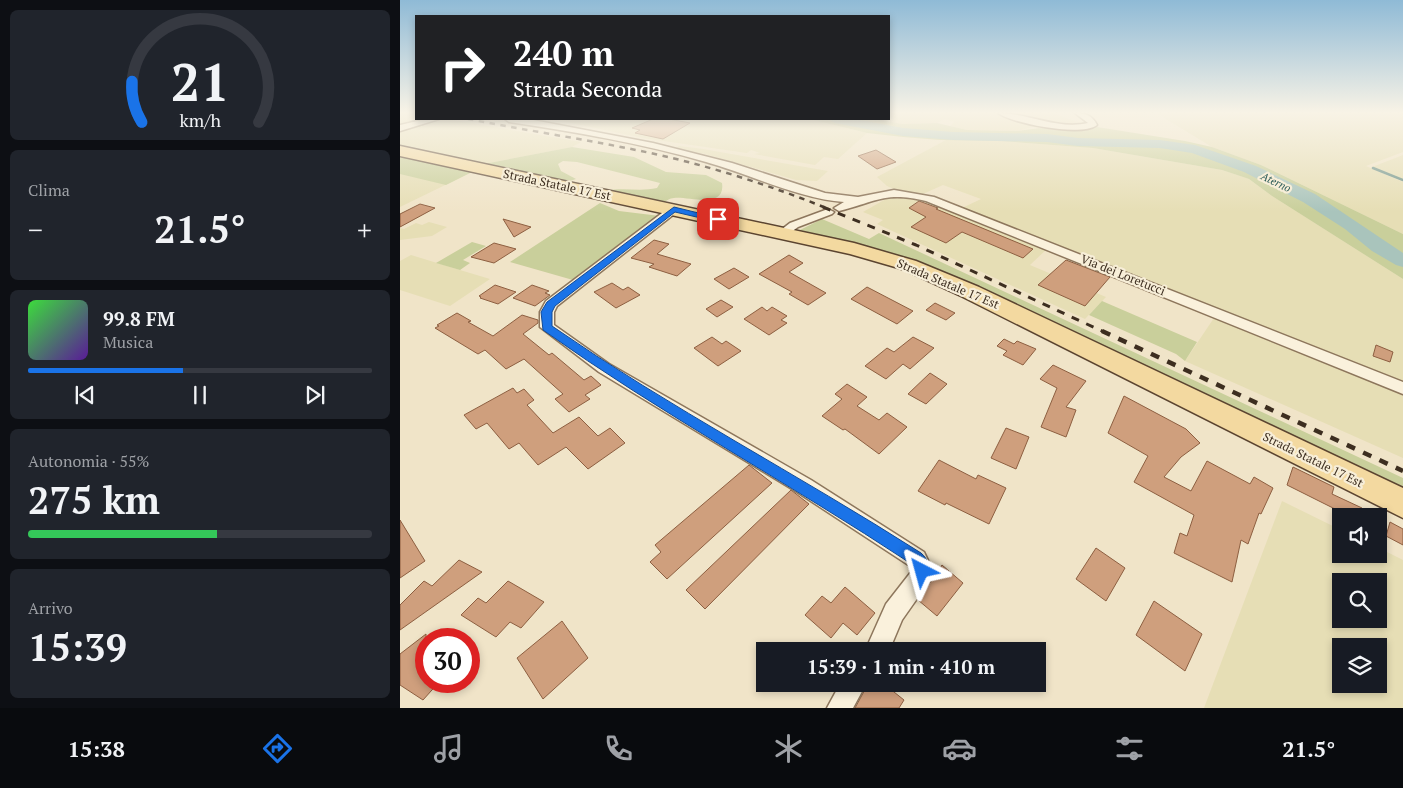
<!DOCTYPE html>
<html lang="it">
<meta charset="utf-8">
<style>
body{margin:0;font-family:"PT Serif",serif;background:#20242c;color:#f1f3f6;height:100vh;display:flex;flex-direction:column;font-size:19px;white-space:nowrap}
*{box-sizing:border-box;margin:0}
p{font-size:16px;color:#9ea1a6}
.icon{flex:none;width:28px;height:28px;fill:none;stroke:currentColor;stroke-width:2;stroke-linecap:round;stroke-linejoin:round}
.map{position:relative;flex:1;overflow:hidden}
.sheet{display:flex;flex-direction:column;gap:10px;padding:10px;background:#0d0f14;width:400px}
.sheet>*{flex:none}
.top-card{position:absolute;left:15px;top:15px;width:475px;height:105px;border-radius:0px;box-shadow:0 2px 8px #0003;background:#202124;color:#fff;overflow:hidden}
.tools{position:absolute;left:932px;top:508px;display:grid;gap:10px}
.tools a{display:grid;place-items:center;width:55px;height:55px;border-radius:0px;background:#171b24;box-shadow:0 2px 8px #0003;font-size:25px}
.speed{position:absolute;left:15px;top:628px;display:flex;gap:10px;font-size:25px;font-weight:700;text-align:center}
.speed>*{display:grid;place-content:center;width:65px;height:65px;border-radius:50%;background:#171b24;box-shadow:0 2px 8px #0003;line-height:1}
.speed .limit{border:8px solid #d22;background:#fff;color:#111}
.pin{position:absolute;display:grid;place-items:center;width:42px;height:42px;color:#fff;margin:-21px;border-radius:10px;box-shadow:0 2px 8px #0006}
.me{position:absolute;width:55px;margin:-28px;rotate:321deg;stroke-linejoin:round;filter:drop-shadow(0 0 4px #0008)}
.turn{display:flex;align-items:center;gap:18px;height:105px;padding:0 15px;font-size:22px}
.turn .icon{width:65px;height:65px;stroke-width:2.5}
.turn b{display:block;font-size:35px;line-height:42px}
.big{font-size:38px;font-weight:700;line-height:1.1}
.sheet .tile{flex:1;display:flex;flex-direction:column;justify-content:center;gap:8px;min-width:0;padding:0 18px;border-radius:8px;background:#20242c}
.sheet .dial{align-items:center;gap:0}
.dial svg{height:130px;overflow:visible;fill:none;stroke:#363941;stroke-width:7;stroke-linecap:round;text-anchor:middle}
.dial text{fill:#f1f3f6;stroke:none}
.song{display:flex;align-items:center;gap:15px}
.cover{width:60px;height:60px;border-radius:8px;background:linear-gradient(135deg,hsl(120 70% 55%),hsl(270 70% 35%))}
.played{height:5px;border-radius:2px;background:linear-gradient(90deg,#1a73e8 45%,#363941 45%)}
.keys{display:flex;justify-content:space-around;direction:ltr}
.heat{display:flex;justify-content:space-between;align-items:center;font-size:28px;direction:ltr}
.charge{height:8px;border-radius:4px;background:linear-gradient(90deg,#34c759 55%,#363941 0)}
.trip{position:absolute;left:356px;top:642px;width:290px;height:50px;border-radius:0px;background:#171b24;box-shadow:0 2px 8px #0003;font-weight:700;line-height:50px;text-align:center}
.menu{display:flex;height:80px;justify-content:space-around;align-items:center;background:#090b0e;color:#9ea1a6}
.menu .icon{width:35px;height:35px}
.menu .selected{color:#1a73e8}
.menu b{font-size:22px;color:#f1f3f6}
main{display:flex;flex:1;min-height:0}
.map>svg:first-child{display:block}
.farmland{fill:#e6deb5;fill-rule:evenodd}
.green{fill:#c9cf9b}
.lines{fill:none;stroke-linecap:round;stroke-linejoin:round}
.stream{stroke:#6f938a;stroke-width:2.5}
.river{fill:#a9c4bc;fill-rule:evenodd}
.building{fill:#cf9f7d;stroke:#8d5f41}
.minor-casing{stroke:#8d765c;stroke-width:3}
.primary-casing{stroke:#5b4430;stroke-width:3}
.minor{fill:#faf1dc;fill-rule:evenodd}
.primary{fill:#f3d9a0;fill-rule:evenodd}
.rail-far2{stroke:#3d2e20;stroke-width:2.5;stroke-dasharray:5.5 5.5;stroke-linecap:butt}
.rail-far1{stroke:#3d2e20;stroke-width:3;stroke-dasharray:8 8;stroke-linecap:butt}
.rail{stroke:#3d2e20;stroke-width:4.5;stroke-dasharray:9 9;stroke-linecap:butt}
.route{fill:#1a73e8;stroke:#114b97}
.labels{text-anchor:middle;stroke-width:4.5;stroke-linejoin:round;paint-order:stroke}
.far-water-label{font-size:11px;font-style:italic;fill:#2f5d5a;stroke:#f7eed8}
.street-label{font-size:12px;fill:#3d2e20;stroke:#f7eed8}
</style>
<main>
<section class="sheet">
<div class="tile dial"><svg viewBox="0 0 100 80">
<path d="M14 69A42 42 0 1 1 86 69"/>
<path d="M14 69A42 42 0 0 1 8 44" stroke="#1a73e8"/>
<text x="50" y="56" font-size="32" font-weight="700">21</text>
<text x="50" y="72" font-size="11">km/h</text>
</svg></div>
<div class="tile"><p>Clima</p>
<div class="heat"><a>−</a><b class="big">21.5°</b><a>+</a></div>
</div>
<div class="tile">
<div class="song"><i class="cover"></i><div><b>99.8 FM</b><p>Musica</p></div></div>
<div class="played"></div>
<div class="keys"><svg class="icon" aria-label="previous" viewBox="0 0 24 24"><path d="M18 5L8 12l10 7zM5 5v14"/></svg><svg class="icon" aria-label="pause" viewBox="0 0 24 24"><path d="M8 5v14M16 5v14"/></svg><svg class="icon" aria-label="next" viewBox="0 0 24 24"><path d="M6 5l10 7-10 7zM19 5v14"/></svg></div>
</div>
<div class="tile"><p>Autonomia · 55%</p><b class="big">275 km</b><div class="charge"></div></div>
<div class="tile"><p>Arrivo</p><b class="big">15:39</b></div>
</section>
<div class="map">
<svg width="1003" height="708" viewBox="0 0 1003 708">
<rect width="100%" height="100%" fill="#f0e4c8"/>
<path class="farmland" d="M0,113H16V119H47L181,142L172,147L84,164L0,147Z
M489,113H599L656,126L638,129L633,127L617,131L567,130L550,126L554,122L545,119L537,123L502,124L475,119H489Z
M607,113H653L685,125H664L632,121Z
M756,113H1003V152L966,166L1003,182V234L861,165L812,147Z
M152,119H410L467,133L438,159L424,157L415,165L354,154L360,153L351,150L347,153L243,138Z
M546,140L601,141L693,148L822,170L849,179L872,196L1003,279V387L562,208L581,199L543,185L523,194L496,190L487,186L477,177Z
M279,146L303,149L428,171L417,181L396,180L305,154L275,149Z
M1003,155V180L972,167L998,157Z
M0,156L72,172L0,207Z
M491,196H504L532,202L648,248L630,265L706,297L685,319L477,224L483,220L463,212Z
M29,222L47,227L32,236L0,240V228L4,229L16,223L22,225Z
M11,255L60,270L90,279L50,306L0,290V261Z
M816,315L1003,390V458L785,361Z
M882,501L941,530V554H979V548L1003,560V708H804ZM941,581H979V619H941ZM941,646H979V684H941Z"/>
<path class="green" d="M410,119H475L502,124L537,123L567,130L617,131L656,126L697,127L785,141L812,147L861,165L1003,234V279L872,196L849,179L822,170L693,148L601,141L540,140L503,137L467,133Z
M172,147L234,157L266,172L306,175L322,183C326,210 288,196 274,198C270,198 266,201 263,203L206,191C223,187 240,192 257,188L260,183L177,162L163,161L158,164L161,171L176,179L167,182L84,164Z
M0,156L72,172L46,185L0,174Z
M200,203L219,211L260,216L173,280L110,262Z
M422,219L469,239L479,233L1003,478V502L550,279L403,235L398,231Z
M72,242L86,246L63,260L70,263L60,270L36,263Z
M702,301L797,342L785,361L776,354L689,315Z"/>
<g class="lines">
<path class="stream" d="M973,168L1003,180"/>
<path class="river" d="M428,119H455L503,128L553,132L647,134L678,138L760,140L795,145L856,166L915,194L1003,253V267L996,265L972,251L945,229L903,202L844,172L792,153L760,148L678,146L647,142L553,140L503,136L435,123Z"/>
</g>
<path class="building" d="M253,119H269L290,123L263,139L235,133L240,130L232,128Z
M476,150L496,162L477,169L458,156Z
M519,201L538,208L536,209L633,249L623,258L562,232L546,243L511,227L526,217L509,208Z
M20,204L35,208L0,227V214Z
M103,219L131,227L114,237Z
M254,240L269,244L257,254L291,264L277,276L249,267L254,264L231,258Z
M94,243L116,249L94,263L71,257Z
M389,255L403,263L389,272L426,293L408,305L389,294L392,292L359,274Z
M666,260L710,277L685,306L638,285Z
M334,268L349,277L329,289L314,279Z
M212,283L223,290L228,287L240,295L216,308L194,292Z
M95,285L116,292L98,304L80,298L81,297L79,296Z
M132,285L149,291L145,293L150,295L135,306L113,298Z
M467,287L513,311L497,324L451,299Z
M321,300L333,307L317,317L306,309Z
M535,303L555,313L546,320L526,310Z
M362,307L367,311L372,307L387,316L381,320L387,323L369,335L344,319Z
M57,313L71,321L68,322L93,336L122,315L138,320V323L123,334L149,355L152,353L184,380L191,376L201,385L185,395L190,399L169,412L155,399L163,394L124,359L106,369L85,350L78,354L35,328L39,326L37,325Z
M312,337L322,344L326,341L341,351L318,366L294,348Z
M513,337L534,348L510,369L503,364L486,379L465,366L487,348L494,352Z
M604,339L614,344L617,341L636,349L623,365L603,355L607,351L597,346Z
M976,345L993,352L990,362L973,356Z
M653,365L686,381L666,407L676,410L666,437L641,427L657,388L640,379Z
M530,373L547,384L526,404L508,394Z
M447,384L467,397L457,406L479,420L487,413L507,427L479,454L445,429L443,430L422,416L442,399L435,394Z
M113,388L117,393L124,389L134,400L127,405L153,433L179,417L198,436L210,428L225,443L188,469L166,447L138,465L119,443L109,449L87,423L76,429L64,415Z
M724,396L786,429L800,443L781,457L764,477L791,491L807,461L850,484L854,477L873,488L861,514L859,513L848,544L841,540L832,582L774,553L780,533L787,536L794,515L734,482L748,456L708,433Z
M606,428L629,437L616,469L591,458Z
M539,460L576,479L578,475L606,488L589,524L546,503L545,505L518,491Z
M349,465L372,483L267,579L250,562L261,552L255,545Z
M893,467L934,487L932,494L962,508L960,516H949L887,485Z
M391,490L409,504L305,609L286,590Z
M0,520L25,561L0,578Z
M990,522L1003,529V545L986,536Z
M696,548L725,568L706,601L676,579Z
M59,560L82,572L0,630V605L24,581L32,586Z
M542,565L563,583L537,616L518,600Z
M108,581L144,602L121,628L110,622L96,637L61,615L78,598L86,603Z
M445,587L475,613L457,635L443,623L431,638L405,615L422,596L431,603Z
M754,601L802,634L785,671L736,635Z
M162,621L188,658L143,699L117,658Z
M26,634V681H40L23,700L0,685V654Z
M468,684H484L504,700L499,708H455Z"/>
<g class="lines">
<defs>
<path id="minor" d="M598,113C628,113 657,130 688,123L675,113C685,113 692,115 697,125C681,137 614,124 598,113Z
M26,119H39L0,131V125Z
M105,119L133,120L253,143L332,163L425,193L458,197L494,190L534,197L1003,382V394L526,201C485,191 476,202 439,211L434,208L444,202C400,199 349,174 306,162C241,143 175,132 109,122Z
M274,206L279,209L278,211L157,306L154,312V325L209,364L411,480L524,552L532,569V576L528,583L502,620L489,651H465L486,604L511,572L510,566L397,492L199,372L140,327V312L146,301L270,207Z
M428,209L434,212L432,214L398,227L387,235H379L377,233L390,223Z
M440,684H466L453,708H427Z"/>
<path id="primary" d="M0,146L454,243L516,261L579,287L1003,488V518L563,297L502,269L450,254L0,156Z"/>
</defs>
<use href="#minor" class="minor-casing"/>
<use href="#primary" class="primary-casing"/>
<use href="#minor" class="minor"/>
<use href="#primary" class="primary"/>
<path class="rail-far2" d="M68,119C125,130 183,139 241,151C300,163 370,185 426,208"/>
<path class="rail-far1" d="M423,207L516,245L704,332"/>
<path class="rail" d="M702,331L1003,471"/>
</g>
<linearGradient id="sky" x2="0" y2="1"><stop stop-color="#8fbad6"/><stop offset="0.53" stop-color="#f8f3e6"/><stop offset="1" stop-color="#f8f3e6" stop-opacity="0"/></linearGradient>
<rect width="1003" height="212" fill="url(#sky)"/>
<path class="route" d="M274,207L323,219L318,222L275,212L155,306L152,312V326C270,408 399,475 521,553C528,559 531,568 528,577L522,579L516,577L510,563C389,483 261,414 143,330L141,312L147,302Z"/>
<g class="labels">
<g class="far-water-label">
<text transform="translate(876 182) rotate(26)" y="4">Aterno</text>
</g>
<g class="street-label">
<text transform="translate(157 185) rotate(12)" y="4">Strada Statale 17 Est</text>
<text transform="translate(723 275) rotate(22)" y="4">Via dei Loretucci</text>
<text transform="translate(548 284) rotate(23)" y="4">Strada Statale 17 Est</text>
<text transform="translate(913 460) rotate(26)" y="4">Strada Statale 17 Est</text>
</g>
</g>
</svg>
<div class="tools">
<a><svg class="icon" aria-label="sound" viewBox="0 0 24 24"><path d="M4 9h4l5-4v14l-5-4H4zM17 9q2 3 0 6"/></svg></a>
<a><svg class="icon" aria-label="search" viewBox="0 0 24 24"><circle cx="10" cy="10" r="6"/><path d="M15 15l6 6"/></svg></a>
<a><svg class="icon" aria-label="layers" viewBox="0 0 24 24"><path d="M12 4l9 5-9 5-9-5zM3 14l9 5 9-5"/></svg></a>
</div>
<div class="speed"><div class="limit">30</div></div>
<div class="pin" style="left:318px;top:219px;background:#d93025"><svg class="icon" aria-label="arrive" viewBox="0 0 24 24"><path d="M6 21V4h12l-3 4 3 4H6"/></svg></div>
<svg class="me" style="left:522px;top:571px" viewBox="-20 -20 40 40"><path d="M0-17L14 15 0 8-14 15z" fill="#1a73e8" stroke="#fff" stroke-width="4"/></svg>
<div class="trip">15:39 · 1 min · 410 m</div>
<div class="top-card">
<div class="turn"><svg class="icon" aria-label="right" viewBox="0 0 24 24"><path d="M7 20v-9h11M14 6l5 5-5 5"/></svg><div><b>240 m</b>Strada Seconda</div></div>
</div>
</div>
</main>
<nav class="menu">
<b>15:38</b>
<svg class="icon selected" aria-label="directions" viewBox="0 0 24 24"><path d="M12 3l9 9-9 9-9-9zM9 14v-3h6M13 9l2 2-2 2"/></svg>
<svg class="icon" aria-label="music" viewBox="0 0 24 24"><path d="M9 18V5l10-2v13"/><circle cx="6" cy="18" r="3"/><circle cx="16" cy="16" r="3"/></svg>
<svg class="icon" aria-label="phone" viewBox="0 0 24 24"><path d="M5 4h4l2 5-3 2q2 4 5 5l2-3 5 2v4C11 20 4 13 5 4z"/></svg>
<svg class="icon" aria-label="climate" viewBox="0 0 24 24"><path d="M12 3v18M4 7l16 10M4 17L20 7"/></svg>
<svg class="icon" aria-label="car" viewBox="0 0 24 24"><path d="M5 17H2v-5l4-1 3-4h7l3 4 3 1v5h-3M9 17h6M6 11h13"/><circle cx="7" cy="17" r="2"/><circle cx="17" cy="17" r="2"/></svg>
<svg class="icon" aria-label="filters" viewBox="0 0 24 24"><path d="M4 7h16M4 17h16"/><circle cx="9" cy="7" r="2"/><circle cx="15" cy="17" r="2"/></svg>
<b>21.5°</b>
</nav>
